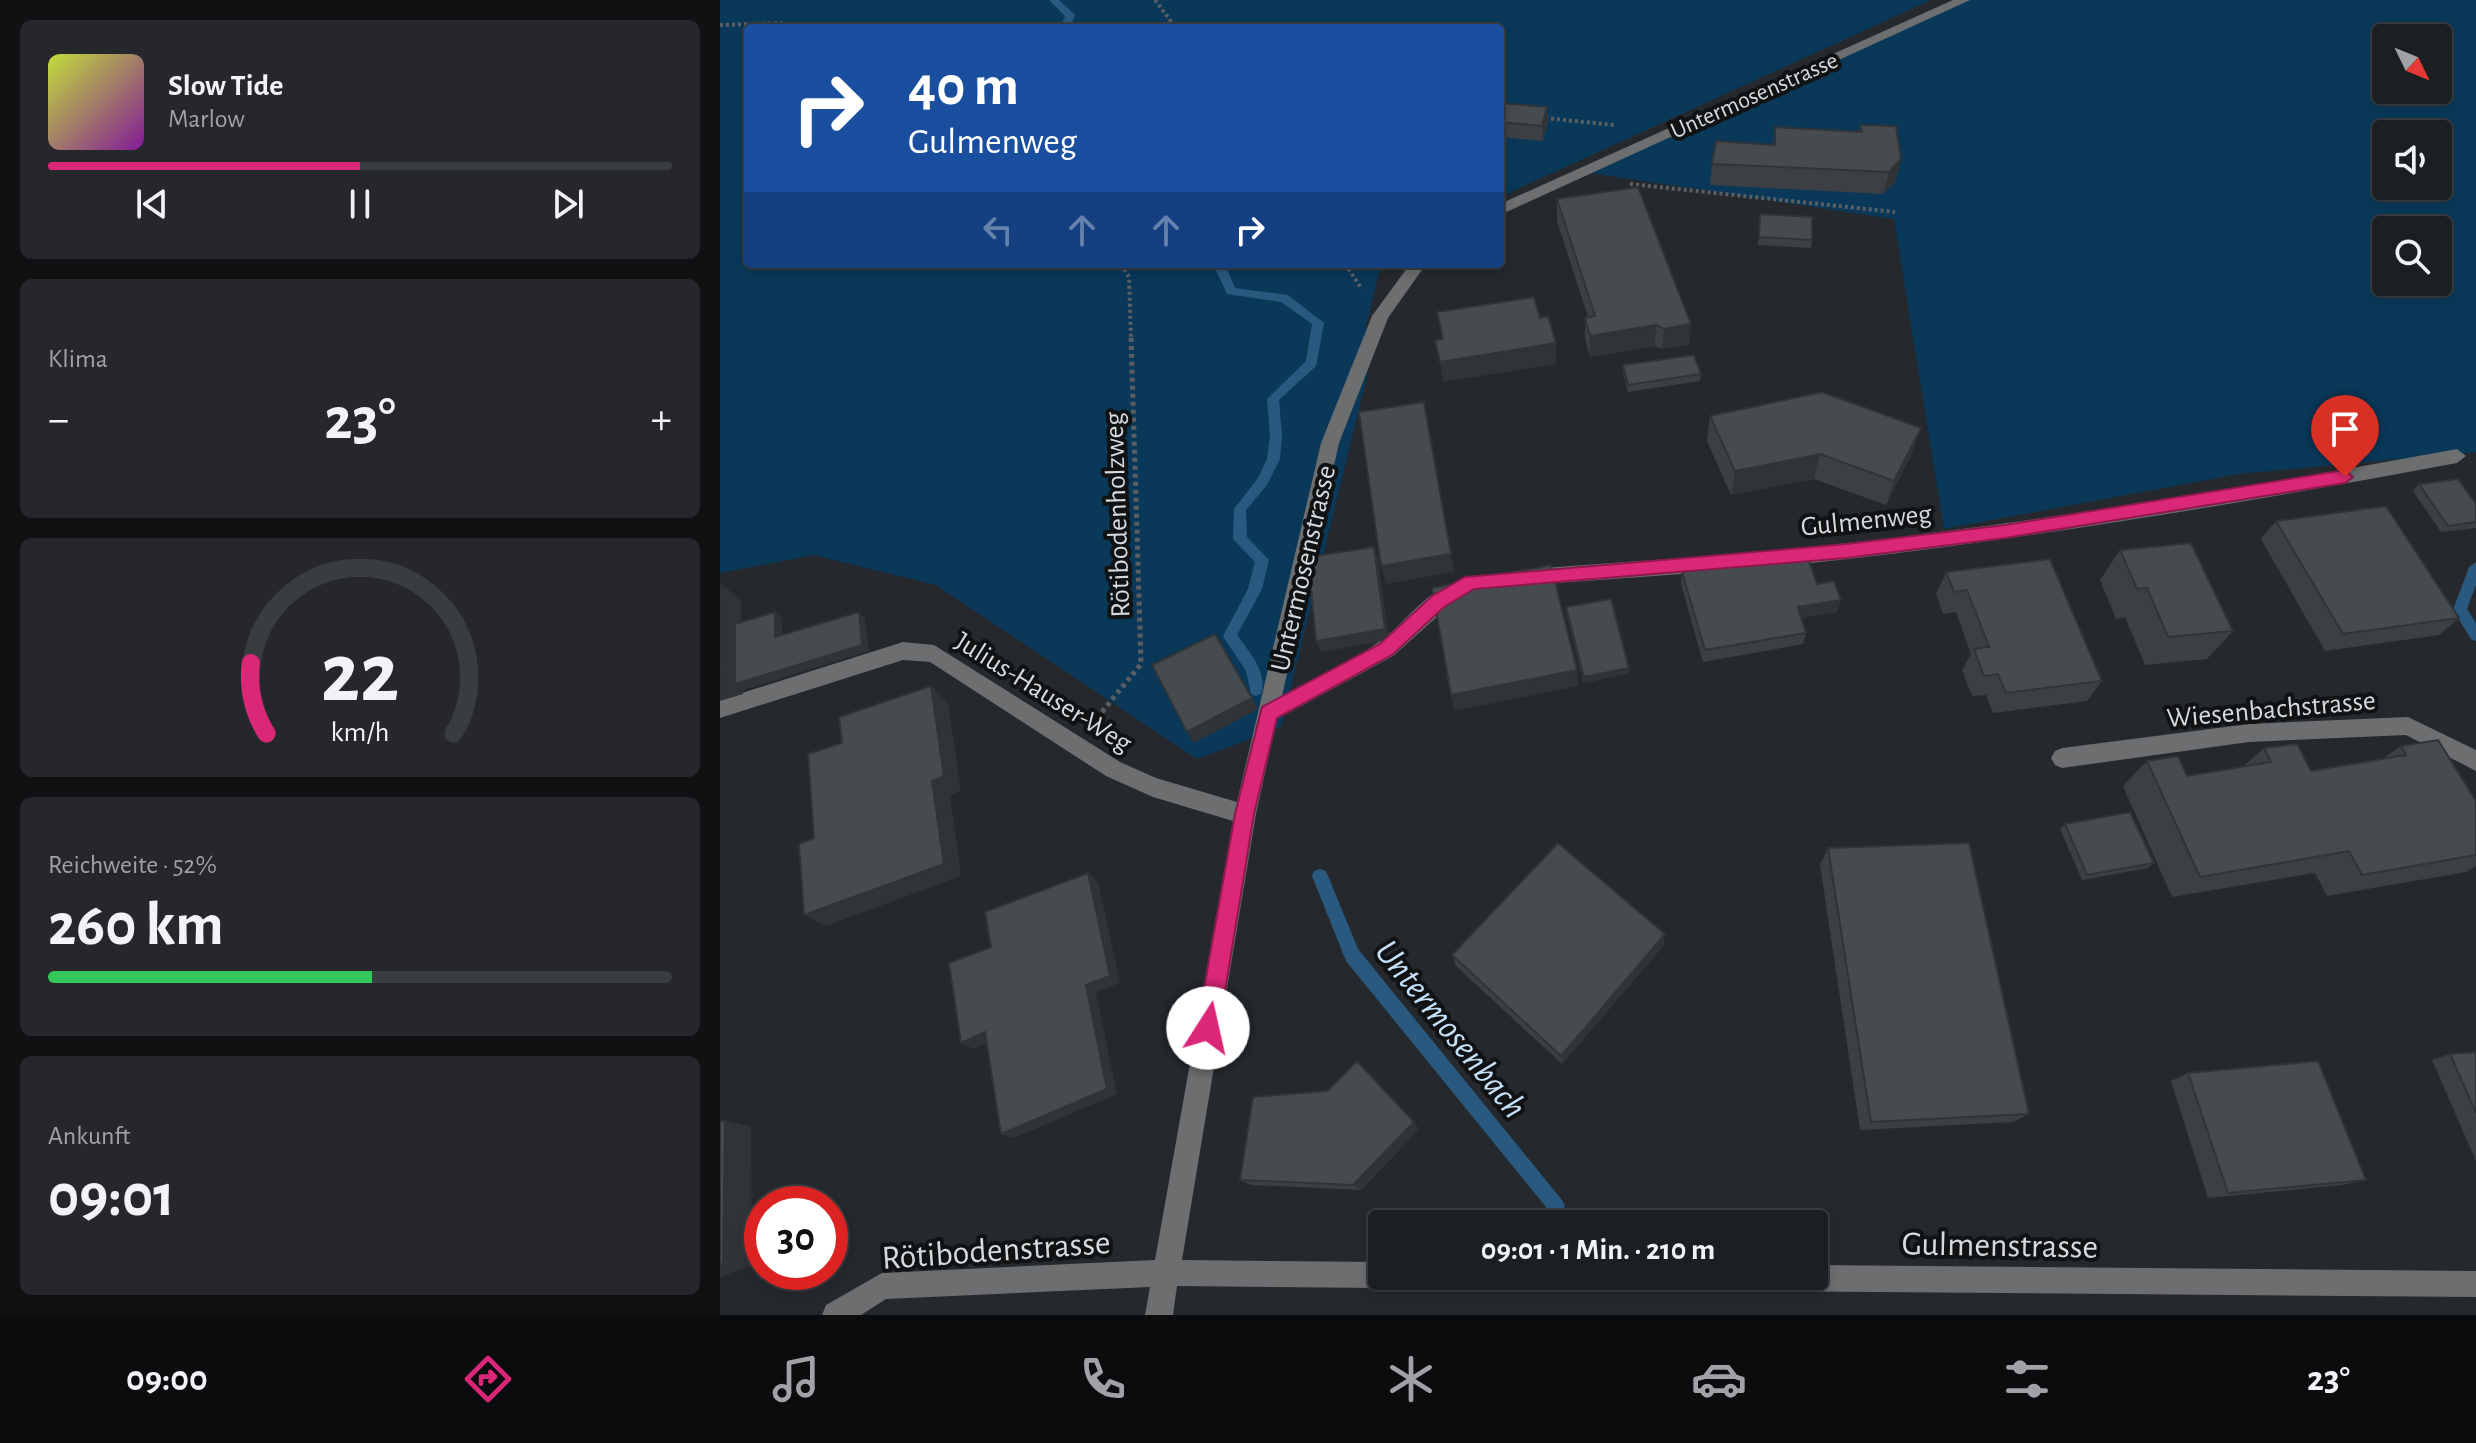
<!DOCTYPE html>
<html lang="de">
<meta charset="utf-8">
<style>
body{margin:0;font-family:"Alegreya Sans",sans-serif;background:#25272a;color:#f1f3f6;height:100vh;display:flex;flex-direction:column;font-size:30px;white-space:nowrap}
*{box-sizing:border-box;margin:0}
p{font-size:26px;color:#a0a2a5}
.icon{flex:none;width:44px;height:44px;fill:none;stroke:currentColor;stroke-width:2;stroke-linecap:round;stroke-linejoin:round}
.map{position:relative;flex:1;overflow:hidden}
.drawer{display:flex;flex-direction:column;gap:20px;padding:20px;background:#0f1113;width:720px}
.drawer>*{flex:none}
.hud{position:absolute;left:24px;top:24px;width:760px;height:244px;border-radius:8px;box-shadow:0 4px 12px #0003,0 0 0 2px #3a3d40;background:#1a4fa0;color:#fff;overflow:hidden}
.needle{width:52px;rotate:133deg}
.buttons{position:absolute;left:1652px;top:24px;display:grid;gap:16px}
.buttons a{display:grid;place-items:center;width:80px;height:80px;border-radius:8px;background:#1c1f22;box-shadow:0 4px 12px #0003,0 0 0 2px #3a3d40;font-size:40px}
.speed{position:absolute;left:24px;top:1186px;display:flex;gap:16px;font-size:40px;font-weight:700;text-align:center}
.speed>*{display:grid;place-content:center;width:104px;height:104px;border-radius:50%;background:#1c1f22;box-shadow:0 4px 12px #0003,0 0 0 2px #3a3d40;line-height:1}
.speed .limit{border:12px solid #d22;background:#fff;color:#111}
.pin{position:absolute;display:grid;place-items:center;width:68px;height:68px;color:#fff;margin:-82px -34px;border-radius:50% 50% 50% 0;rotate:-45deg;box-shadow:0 0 8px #0007}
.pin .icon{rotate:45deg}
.me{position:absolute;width:88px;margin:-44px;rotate:10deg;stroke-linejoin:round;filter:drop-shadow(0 0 6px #0008)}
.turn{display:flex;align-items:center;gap:28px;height:168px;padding:0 32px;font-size:36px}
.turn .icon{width:104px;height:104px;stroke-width:2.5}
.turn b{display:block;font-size:56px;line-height:68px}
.lanes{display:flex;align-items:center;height:76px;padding:0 32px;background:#0003;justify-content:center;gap:40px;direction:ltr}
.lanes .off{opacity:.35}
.big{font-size:60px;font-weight:700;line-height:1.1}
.drawer .widget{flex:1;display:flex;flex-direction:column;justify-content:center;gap:12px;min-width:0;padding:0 28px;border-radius:12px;background:#25272a}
.drawer .dial{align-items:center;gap:0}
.dial svg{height:208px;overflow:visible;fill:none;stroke:#3a3d40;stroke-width:7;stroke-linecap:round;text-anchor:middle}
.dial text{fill:#f1f3f6;stroke:none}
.song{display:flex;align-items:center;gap:24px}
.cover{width:96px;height:96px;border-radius:12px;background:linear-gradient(135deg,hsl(70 70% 55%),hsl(290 70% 35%))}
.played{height:8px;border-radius:4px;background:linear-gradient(90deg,#db2777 50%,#3a3d40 50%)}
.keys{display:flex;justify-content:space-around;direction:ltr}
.heat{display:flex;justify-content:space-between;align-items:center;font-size:44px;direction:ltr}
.charge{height:12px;border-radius:6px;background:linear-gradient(90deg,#34c759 52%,#3a3d40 0)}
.trip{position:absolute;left:648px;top:1210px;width:460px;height:80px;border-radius:8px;background:#1c1f22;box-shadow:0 4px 12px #0003,0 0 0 2px #3a3d40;font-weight:700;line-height:80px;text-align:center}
.tabs{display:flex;height:128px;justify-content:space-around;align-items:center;background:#0b0c0e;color:#a0a2a5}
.tabs .icon{width:56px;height:56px}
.tabs .on{color:#db2777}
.tabs b{font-size:36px;color:#f1f3f6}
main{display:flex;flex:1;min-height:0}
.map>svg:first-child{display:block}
.green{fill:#093859;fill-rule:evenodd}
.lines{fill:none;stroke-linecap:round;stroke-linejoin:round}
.stream{fill:#29597f;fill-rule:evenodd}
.path-far1{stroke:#5b5f63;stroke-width:4;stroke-dasharray:3 3;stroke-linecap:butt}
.path{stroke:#5b5f63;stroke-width:5;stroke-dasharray:4 4;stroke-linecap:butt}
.minor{fill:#6c6e70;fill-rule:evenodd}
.wall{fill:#3c4044}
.shaded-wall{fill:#313437}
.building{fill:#464b4f;stroke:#313437;stroke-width:2}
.route{fill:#db2777;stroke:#8e194d;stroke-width:2}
.labels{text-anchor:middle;stroke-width:8;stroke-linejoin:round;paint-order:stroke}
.far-street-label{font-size:24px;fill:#d7dadd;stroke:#101213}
.street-label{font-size:28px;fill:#d7dadd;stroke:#101213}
.near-street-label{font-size:34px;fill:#d7dadd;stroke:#101213}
.near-water-label{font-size:36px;font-style:italic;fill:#c5e0f9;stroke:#101213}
</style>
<main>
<section class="drawer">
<div class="widget">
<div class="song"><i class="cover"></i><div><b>Slow Tide</b><p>Marlow</p></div></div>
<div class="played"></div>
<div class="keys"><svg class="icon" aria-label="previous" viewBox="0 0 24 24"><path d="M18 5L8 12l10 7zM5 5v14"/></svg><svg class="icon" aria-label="pause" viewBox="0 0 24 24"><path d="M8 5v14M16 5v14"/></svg><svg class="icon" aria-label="next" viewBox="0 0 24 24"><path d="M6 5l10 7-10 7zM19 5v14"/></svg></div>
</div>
<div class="widget"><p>Klima</p>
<div class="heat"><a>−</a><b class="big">23°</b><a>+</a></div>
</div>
<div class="widget dial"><svg viewBox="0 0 100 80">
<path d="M14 69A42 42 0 1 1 86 69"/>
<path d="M14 69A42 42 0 0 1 8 42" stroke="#db2777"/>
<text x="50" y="56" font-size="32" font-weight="700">22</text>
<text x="50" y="72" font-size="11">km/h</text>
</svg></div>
<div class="widget"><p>Reichweite · 52%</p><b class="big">260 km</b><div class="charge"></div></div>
<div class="widget"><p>Ankunft</p><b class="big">09:01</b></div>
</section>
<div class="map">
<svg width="1756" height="1315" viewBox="0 0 1756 1315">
<rect width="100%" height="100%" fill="#25292d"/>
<path class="green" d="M0,0H1211L780,197V28H28V264H661L646,327L650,364L561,727L477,759L216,585L94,555L0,573Z
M1244,0H1756V452L1519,474L1224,529L1174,219L864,172ZM1666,38H1718V90H1666ZM1666,134H1718V186H1666ZM1666,230H1718V282H1666Z"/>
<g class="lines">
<path class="stream" d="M329,0H339L353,13L355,15L350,28H340L345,16Z
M493,264H505L515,288L568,295L604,323L596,366L559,400L562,435L560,459L547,485L526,510L527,537L549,560L542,589L517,635C530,653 548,672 541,694L536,696L531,694L526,671L503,636L528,589L535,562L513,539L514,509L538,478L547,459L550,435L547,399L586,361L592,324L561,302L507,294Z
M1756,562V585L1747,609L1756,623V641L1751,639L1733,610L1749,567Z
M600,869L606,871L638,949L842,1200L845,1206L842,1212L836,1215L830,1212L626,961L592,876L594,871Z"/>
<path class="path-far1" d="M435,0L456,28
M0,25L61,23L65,28
M825,118L894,125
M910,184L1175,212
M401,264L409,277L411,338
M625,264L642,289"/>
<path class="path" d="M377,718L421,664L411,336"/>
<path class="minor" d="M1233,0H1250L780,215V204Z
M690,264H706L668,318L619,443L562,696C601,675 644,657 676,628C691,614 721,578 743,585L746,591L673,656L557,719L536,814L462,1260L662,1262V1276H675L671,1284L662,1288L457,1286L453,1315H425L430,1287L166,1299L141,1315H102L106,1305L162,1273L435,1260L513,821L433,797L386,776L210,662L183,660L0,718V700L183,642L214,645L400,762L436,778L517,802L601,443L652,316Z
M1737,449L1746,456L1737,463C1535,501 1332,535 1128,559C1022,571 915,577 809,585L802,583L799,577L802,571L809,569C915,561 1022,555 1128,543C1332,520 1535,486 1737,449Z
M1688,717L1756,750V771L1686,735L1529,742L1342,768L1335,765L1331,758L1335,751L1342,748L1529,724Z
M1094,1265L1756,1271V1297L804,1289L795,1285L791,1276H1094Z"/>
</g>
<path class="wall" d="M780,103L827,107L828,122L823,141L780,137Z
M1140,125L1176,181L1163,194L990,185L992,164L1053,145L1055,127L1139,132Z
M837,199L971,324L969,345L942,349L935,346L870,357L865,339V318L868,317L837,221Z
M1040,214L1092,240L1091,248L1038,245Z
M903,365L981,374L980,381L908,392L903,372Z
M990,416L1192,453L1166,505L1094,479L1011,495L987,441Z
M1699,484L1756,504V528L1721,532L1693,491Z
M1556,521L1739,618L1719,635L1605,651L1541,539Z
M1400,550L1513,631L1487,659L1425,665L1405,617L1396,619L1380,580Z
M962,572L1097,584L1117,612L1081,618L1086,633L1083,644L983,662L961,584Z
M1226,572L1382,681L1367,701L1273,713L1266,695L1252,696L1242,670L1251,654L1236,612L1223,614L1216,594Z
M846,607L909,673L864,683L846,613Z
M1681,746L1756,801V866L1746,872L1607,896L1595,873L1452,897L1403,786L1427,761L1467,776L1524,766L1544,748L1591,771L1662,759Z
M1345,824L1434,863L1428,868L1362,880L1340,829Z
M1108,848L1309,1114L1293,1122L1140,1130L1100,865Z
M944,945L842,1064L736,966L732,955Z
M1756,1052V1161L1712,1060L1730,1054Z
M1468,1073L1646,1180L1622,1185L1488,1198L1451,1081Z
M699,1129L641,1190L531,1185L520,1180Z"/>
<path class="shaded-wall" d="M827,107L828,122L823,141L822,126Z
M1181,159L1176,181L1163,194L1169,172Z
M971,324L969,345L942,349L944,329Z
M936,325L935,346L870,357V336Z
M836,343V364L723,382L720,362Z
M708,422L734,572L666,584L661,566Z
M1201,428L1192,453L1166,505L1174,481Z
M1100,454L1094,479L1011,495L1015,471Z
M654,547L658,559L669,640L601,652L596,641Z
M1,583L21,601L23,682L139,612L145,618L149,651L23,690V694L0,701Z
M1121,600L1117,612L1074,619L1078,607Z
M55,612L62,618V643L55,637Z
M909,668V673L864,683V677Z
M857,670L858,686L735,711L731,695Z
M211,686L228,703L241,791L230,795L241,876L106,926L84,915L212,781Z
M532,698L538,709L474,743L467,732Z
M368,873L378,882L400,983L376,992L397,1094L294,1138L281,1134L366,985Z
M945,934L944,945L842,1064L841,1056Z
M265,1032L278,1038L254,1049L241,1043Z
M5,1120L31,1127L32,1265L0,1277Z
M694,1122L699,1129L641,1190L633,1185Z"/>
<path class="building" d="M780,103L827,107L822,126L780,122Z
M1140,125L1176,126L1181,159L1169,172L992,164L996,141L1055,145V127L1142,132Z
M918,187L971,324L944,329L936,325L870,336L865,318L875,316L837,199Z
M1040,214L1092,217V240L1039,237Z
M814,297L820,318L828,316L836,343L720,362L715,340L723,339L717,312Z
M974,355L981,374L908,385L903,365Z
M1102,392L1201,428L1174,481L1100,454L1015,471L990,416Z
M704,402L731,554L661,566L639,412Z
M1738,479L1756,504V522L1728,526L1699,484Z
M1666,506L1739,618L1623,634L1556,521Z
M1471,543L1513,631L1448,637L1427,588L1417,589L1400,550Z
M654,547L665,629L596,641L588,557Z
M1086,552L1097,584L1114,581L1121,600L1078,607L1086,633L985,650L962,572Z
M1330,559L1382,681L1286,693L1278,674L1264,676L1254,649L1269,647L1247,590L1234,592L1226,572Z
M831,565L857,670L731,695L712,588Z
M0,583L1,678H0Z
M891,599L909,668L864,677L846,607Z
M55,612V637L139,612L142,645L15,684V624Z
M495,634L532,698L467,732L432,665Z
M211,686L224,776L212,781L224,864L84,915L79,844L94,838L88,754L122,743L119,717Z
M1718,740L1756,801V855L1642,875L1629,851L1480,877L1427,761L1458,756L1467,776L1551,762L1544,748L1577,744L1591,771L1686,755L1681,746Z
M1410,812L1434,863L1367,875L1345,824Z
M838,843L945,934L841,1056L732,955Z
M1249,843L1309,1114L1151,1122L1108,848Z
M368,873L390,976L366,985L387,1089L281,1134L265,1032L241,1043L229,963L271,947L265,912Z
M1756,1052V1113L1730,1054Z
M637,1061L694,1122L633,1185L520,1180L533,1097L607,1091Z
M1598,1061L1646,1180L1508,1193L1468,1073Z
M5,1120L3,1263L0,1264V1122Z"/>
<path class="route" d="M1625,470L1633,477L1625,483L1285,538L1126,558L754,589L724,607L672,655L557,718L534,814L499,1028L496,1036L488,1039L480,1036L477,1028L515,814L542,707L660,644L712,596L745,577L1126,544L1285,525Z"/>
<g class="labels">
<g class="far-street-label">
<text transform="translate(1034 95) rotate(-24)" y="8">Untermosenstrasse</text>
</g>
<g class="street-label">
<text transform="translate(396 515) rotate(-92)" y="10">Rötibodenholzweg</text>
<text transform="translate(1146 519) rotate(-6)" y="10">Gulmenweg</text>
<text transform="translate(582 568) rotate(-77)" y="10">Untermosenstrasse</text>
<text transform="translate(324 691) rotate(32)" y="10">Julius-Hauser-Weg</text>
<text transform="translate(1551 708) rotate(-5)" y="10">Wiesenbachstrasse</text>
</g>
<g class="near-street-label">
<text transform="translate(1280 1244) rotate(1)" y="12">Gulmenstrasse</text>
<text transform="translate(276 1249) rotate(-4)" y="12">Rötibodenstrasse</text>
</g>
<g class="near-water-label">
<text transform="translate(732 1028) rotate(51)" y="13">Untermosenbach</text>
</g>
</g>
</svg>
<div class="buttons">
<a><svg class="needle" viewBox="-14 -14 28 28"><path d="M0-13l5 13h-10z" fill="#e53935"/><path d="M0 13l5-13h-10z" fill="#a0a2a5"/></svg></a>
<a><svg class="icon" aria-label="sound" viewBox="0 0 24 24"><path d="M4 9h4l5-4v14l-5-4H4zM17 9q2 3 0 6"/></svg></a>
<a><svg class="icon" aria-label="search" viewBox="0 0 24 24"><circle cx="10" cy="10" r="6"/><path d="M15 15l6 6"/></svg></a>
</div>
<div class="speed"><div class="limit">30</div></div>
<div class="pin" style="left:1625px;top:477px;background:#d93025"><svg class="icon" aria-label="arrive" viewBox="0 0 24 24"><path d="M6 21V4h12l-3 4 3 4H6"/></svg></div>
<svg class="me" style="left:488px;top:1028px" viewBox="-20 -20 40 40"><circle r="19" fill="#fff"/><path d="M0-13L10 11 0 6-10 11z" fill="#db2777"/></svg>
<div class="trip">09:01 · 1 Min. · 210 m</div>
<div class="hud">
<div class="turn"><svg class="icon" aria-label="right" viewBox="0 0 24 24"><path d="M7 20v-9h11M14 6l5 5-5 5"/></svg><div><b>40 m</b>Gulmenweg</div></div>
<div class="lanes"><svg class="icon off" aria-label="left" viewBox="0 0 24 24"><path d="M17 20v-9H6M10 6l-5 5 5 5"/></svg><svg class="icon off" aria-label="ahead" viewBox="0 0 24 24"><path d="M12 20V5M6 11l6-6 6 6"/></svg><svg class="icon off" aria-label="ahead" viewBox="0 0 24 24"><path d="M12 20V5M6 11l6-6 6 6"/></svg><svg class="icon" aria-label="right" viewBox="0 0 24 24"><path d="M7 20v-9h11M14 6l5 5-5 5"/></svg></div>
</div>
</div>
</main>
<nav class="tabs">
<b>09:00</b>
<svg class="icon on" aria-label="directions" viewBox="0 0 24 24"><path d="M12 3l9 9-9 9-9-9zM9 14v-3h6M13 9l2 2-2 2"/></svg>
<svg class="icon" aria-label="music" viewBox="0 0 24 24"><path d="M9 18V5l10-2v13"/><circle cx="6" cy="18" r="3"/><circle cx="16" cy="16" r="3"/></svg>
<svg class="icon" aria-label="phone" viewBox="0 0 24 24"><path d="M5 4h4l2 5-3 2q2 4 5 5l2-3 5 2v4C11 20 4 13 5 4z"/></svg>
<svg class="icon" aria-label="climate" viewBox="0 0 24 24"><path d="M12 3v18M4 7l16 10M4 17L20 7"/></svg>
<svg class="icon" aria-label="car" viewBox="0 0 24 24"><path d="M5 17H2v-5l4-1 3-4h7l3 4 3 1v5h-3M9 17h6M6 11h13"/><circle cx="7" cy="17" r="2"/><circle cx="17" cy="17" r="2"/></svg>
<svg class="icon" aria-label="filters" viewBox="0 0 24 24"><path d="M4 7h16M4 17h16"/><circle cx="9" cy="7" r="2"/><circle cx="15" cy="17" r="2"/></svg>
<b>23°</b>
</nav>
